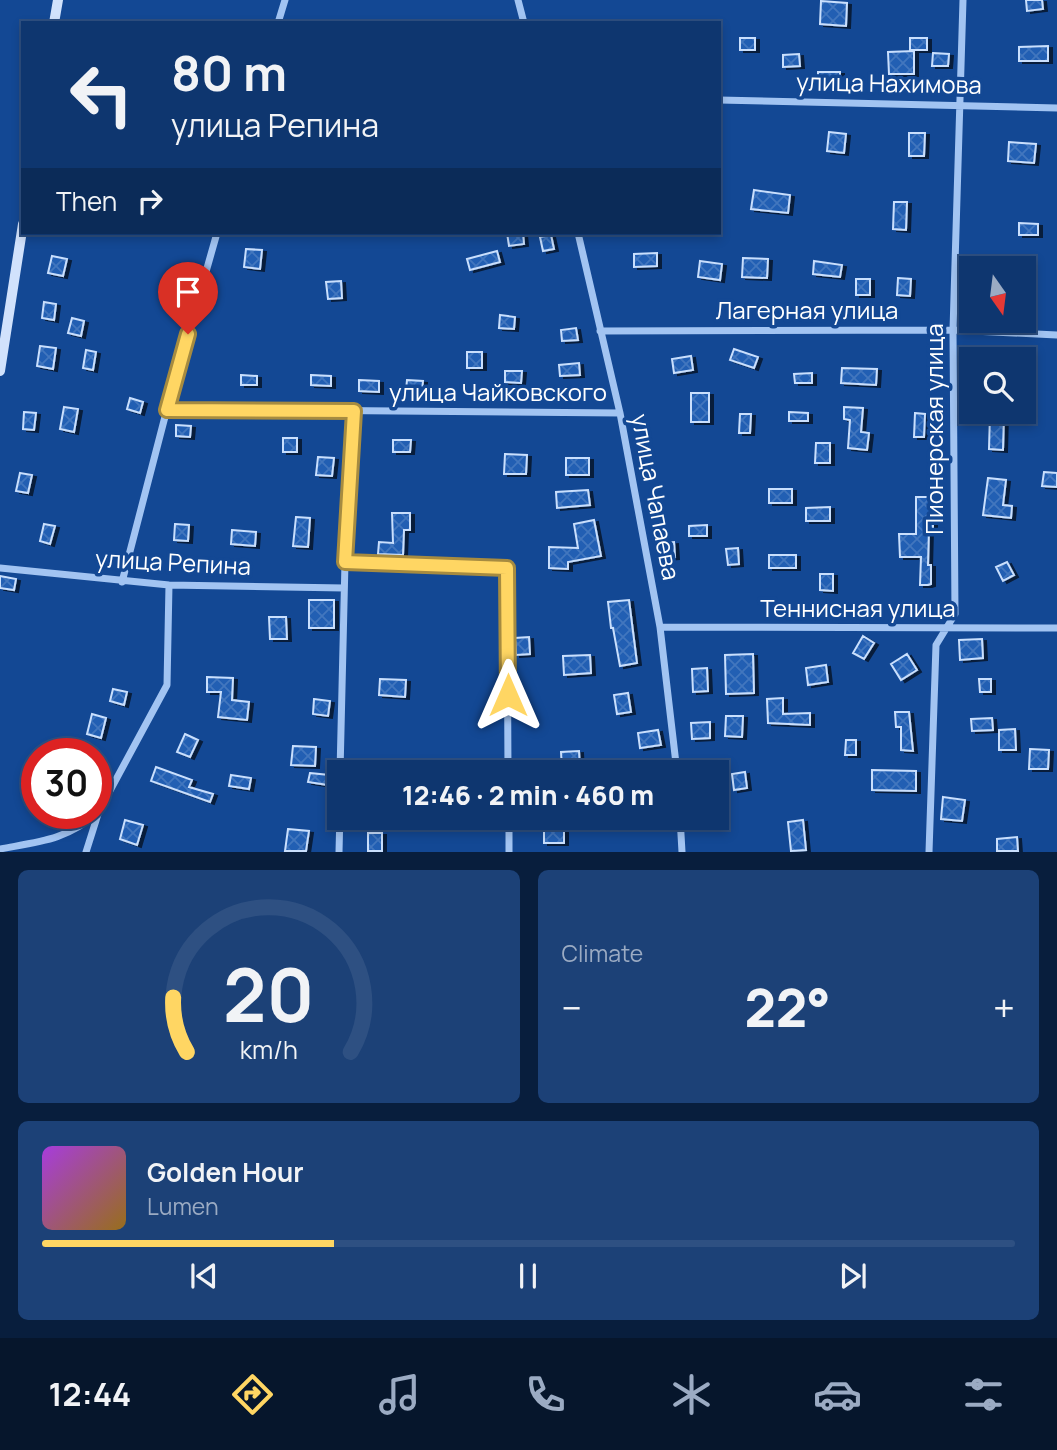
<!DOCTYPE html>
<meta charset="utf-8">
<style>
body{margin:0;font-family:Manrope,sans-serif;background:#1c4177;color:#f1f3f6;height:100vh;display:flex;flex-direction:column;font-size:26px;white-space:nowrap}
*{box-sizing:border-box;margin:0}
p{font-size:23px;color:#9babc3}
.icon{flex:none;width:38px;height:38px;fill:none;stroke:currentColor;stroke-width:2;stroke-linecap:round;stroke-linejoin:round}
.map{position:relative;height:852px;overflow:hidden}
.side{display:flex;flex-direction:column;gap:18px;padding:18px;background:#081e3d;flex:1}
.side>*{flex:none}
.guide{position:absolute;left:21px;top:21px;width:700px;height:214px;border-radius:0px;box-shadow:0 4px 10px #0003,0 0 0 2px #2e5082;background:#0e366f;color:#f1f3f6;overflow:hidden}
.needle{width:46px;rotate:166deg}
.buttons{position:absolute;left:959px;top:256px;display:grid;gap:14px}
.buttons a{display:grid;place-items:center;width:77px;height:77px;border-radius:0px;background:#0e366f;box-shadow:0 4px 10px #0003,0 0 0 2px #2e5082;font-size:35px}
.speed{position:absolute;left:21px;top:738px;display:flex;gap:14px;font-size:35px;font-weight:700;text-align:center}
.speed>*{display:grid;place-content:center;width:91px;height:91px;border-radius:50%;background:#0e366f;box-shadow:0 4px 10px #0003,0 0 0 2px #2e5082;line-height:1}
.speed .limit{border:10px solid #d22;background:#fff;color:#111}
.pin{position:absolute;display:grid;place-items:center;width:60px;height:60px;color:#fff;margin:-72px -30px;border-radius:50% 50% 50% 0;rotate:-45deg;box-shadow:0 0 7px #0007}
.pin .icon{rotate:45deg}
.me{position:absolute;width:77px;margin:-38px;rotate:0deg;stroke-linejoin:round;filter:drop-shadow(0 0 5px #0008)}
.turn{display:flex;align-items:center;gap:24px;height:147px;padding:0 35px;font-size:32px}
.turn .icon{width:91px;height:91px;stroke-width:2.5}
.turn b{display:block;font-size:49px;line-height:60px}
.then{display:flex;align-items:center;height:66px;padding:0 35px;background:#0003;gap:14px;font-size:26px}
.big{font-size:52px;font-weight:800;line-height:1.1}
.side .widget{flex:1;display:flex;flex-direction:column;justify-content:center;gap:10px;min-width:0;padding:0 24px;border-radius:10px;background:#1c4177}
.side .dial{align-items:center;gap:0}
.dial svg{height:182px;overflow:visible;fill:none;stroke:#2e5082;stroke-width:7;stroke-linecap:round;text-anchor:middle}
.dial text{fill:#f1f3f6;stroke:none}
.song{display:flex;align-items:center;gap:21px}
.cover{width:84px;height:84px;border-radius:10px;background:linear-gradient(135deg,hsl(280 70% 55%),hsl(40 70% 35%))}
.played{height:7px;border-radius:4px;background:linear-gradient(90deg,#ffd663 30%,#2e5082 30%)}
.keys{display:flex;justify-content:space-around;direction:ltr}
.heat{display:flex;justify-content:space-between;align-items:center;font-size:38px;direction:ltr}
.side .tiles{flex:1;display:grid;gap:18px;grid-template-columns:1fr 1fr}
.widget:last-child{grid-column:span 2}
.trip{position:absolute;left:327px;top:760px;width:402px;height:70px;border-radius:0px;background:#0e366f;box-shadow:0 4px 10px #0003,0 0 0 2px #2e5082;font-weight:800;line-height:70px;text-align:center}
.menu{display:flex;height:112px;justify-content:space-around;align-items:center;background:#06162c;color:#9babc3}
.menu .icon{width:49px;height:49px}
.menu .current{color:#ffd663}
.menu b{font-size:32px;color:#f1f3f6}
.map>svg:first-child{display:block}
.building{fill:url(#building-cross-hatch);stroke:#c9dffd;stroke-width:2;filter:url(#shadow)}
.lines{fill:none;stroke-linecap:round;stroke-linejoin:round}
.street{stroke:#a2c4f2;stroke-width:7}
.secondary{stroke:#d1e2fc;stroke-width:10}
.route-casing{stroke:#a68b40;stroke-width:18}
.route{stroke:#ffd663;stroke-width:12}
.labels{text-anchor:middle;stroke-width:7;stroke-linejoin:round;paint-order:stroke}
.street-label{font-size:24px;fill:#fff;stroke:#134894}
</style>
<div class="map">
<svg width="1057" height="852" viewBox="0 0 1057 852">
<defs>
<pattern id="building-cross-hatch" width="8" height="8" patternUnits="userSpaceOnUse" patternTransform="scale(1.75)"><rect width="8" height="8" fill="#215eb3"/><path d="M0 0l8 8M0 8l8-8" fill="none" stroke="#4276be"/></pattern>
<filter id="shadow"><feDropShadow dx="4" dy="2" stdDeviation="0" flood-color="#0009"/></filter>
</defs>
<rect width="100%" height="100%" fill="#134894"/>
<path class="building" d="M1026,0H1042L1043,9L1027,11Z
M821,1L847,3L846,26L820,24Z
M740,38H755V50H740Z
M910,38H927V50H910Z
M1048,46V61H1019V47Z
M914,51V74H889L888,52Z
M933,53L949,54L948,66H932Z
M799,54L800,66L783,67V55Z
M818,72H840V83H818Z
M829,132L846,134L844,153L827,151Z
M909,133H925L924,156H909Z
M1009,142L1036,144L1034,163L1008,161Z
M754,190L790,195L788,213L751,209Z
M894,202H907L906,230L893,229Z
M1019,223L1038,224V235H1019Z
M507,233H523L524,244L509,246Z
M551,235L554,249L543,251L540,237Z
M246,249L262,250L260,269L244,267Z
M497,251L500,262L470,270L467,259Z
M657,253V266L634,267V254Z
M52,256L67,259L63,276L48,273Z
M743,258L768,259L767,278L742,277Z
M700,261L722,264L720,280L698,277Z
M814,261L842,265L840,277L813,274Z
M898,278L911,279L910,296L897,295Z
M856,279H870V295H856Z
M341,281L342,298L328,299L326,282Z
M44,302L56,304L54,320L42,318Z
M500,315L515,317L514,329L499,328Z
M72,318L84,321L81,336L68,333Z
M576,328L578,340L562,341L561,330Z
M40,346L56,348L53,369L37,366Z
M734,349L758,357L754,368L730,360Z
M86,350L96,352L93,370L83,368Z
M467,352H482V368H467Z
M691,356L693,370L674,373L672,359Z
M579,363L580,375L560,376L559,365Z
M842,368L877,369L876,385L841,383Z
M505,371H522L521,383L505,382Z
M812,373V383H795L794,374Z
M241,375L257,376V385H241Z
M311,375L331,376V386L311,385Z
M359,380L379,381V392L359,391Z
M407,380L423,381L422,391L406,390Z
M691,393H709V422H691Z
M130,398L143,402L140,413L127,409Z
M64,407L78,409L74,432L60,429Z
M844,407L863,408L861,432L869,433L867,450L848,448L850,420L844,419Z
M24,412L36,413L34,430L23,429Z
M789,412L808,413V421H789Z
M915,413L925,414L924,437H914Z
M740,414H751L750,433H739Z
M990,414H1004L1003,450L989,449Z
M176,425L191,426L190,437L176,436Z
M283,438H297V452H283Z
M393,440H411L410,452H393Z
M816,443H830V463H815Z
M505,454L527,455L526,474H504Z
M318,457L334,458L332,476L316,475Z
M566,458H589V475H566Z
M1044,472L1057,473V487L1042,486Z
M20,473L32,475L28,493L16,491Z
M988,478L1006,480L1003,505L1012,506L1011,518L983,515Z
M769,489H792V503H769Z
M588,490L590,505L557,508L556,492Z
M916,497H933V529H929L928,565H931V584L928,585H920L921,557H900L899,534H916Z
M830,507V521H806V508Z
M392,513H410V530H404L403,555L378,554L379,542L393,543Z
M296,517L310,518L308,547L293,546Z
M594,520L601,556L568,562V569L549,568V547L578,548L574,524Z
M44,524L55,526L50,544L40,541Z
M175,524L189,525L188,541L174,540Z
M707,525V536H689V526Z
M232,530L256,532L255,546L231,544Z
M674,542L675,557L665,558L664,543Z
M738,548L739,564L728,565L726,549Z
M769,555H796V568H769Z
M1007,562L1014,575L1003,581L996,567Z
M820,574H833V591L820,590Z
M0,576L16,579L14,590L0,588Z
M309,600H334V628H309Z
M629,600L637,663L620,666L613,628H611L608,602Z
M269,617H286L287,639H270Z
M863,636L874,643L864,659L853,653Z
M529,637L530,654L516,655L515,638Z
M982,639L983,658L960,660L959,640Z
M753,654L754,693L726,694L725,655Z
M907,654L917,670L901,680L891,664Z
M590,655L591,673L564,675L563,656Z
M826,665L828,682L808,685L806,668Z
M707,668L708,691L693,692L692,669Z
M207,677L233,678L232,700L249,702L247,720L218,717L221,692H207Z
M380,679L406,680L405,697L379,695Z
M979,679H991V692H980Z
M113,689L127,692L124,705L110,701Z
M628,693L631,712L617,714L614,695Z
M783,698V714L810,713V725L768,723L767,699Z
M314,699L330,701L328,716L313,714Z
M895,712H909L913,751L901,750V727H896Z
M92,714L106,718L101,738L87,734Z
M726,716H743L742,737L725,736Z
M992,718L993,730L972,731L971,719Z
M710,722V738L692,739L691,723Z
M1015,729L1016,750H999V730Z
M658,730L661,745L640,748L638,733Z
M185,734L198,740L190,757L177,752Z
M846,740H856V755H845Z
M293,746L316,747L315,766L291,765Z
M1030,749L1049,750L1048,769H1029Z
M579,751L580,769L562,770L561,752Z
M611,762H628V772H611Z
M156,767L192,780L189,787L213,794L210,802L151,781Z
M872,770L916,771V791L872,790Z
M745,772L747,788L734,790L732,774Z
M310,773L329,775L328,785L308,782Z
M231,775L251,778L249,789L229,786Z
M943,797L965,800L962,821L941,819Z
M125,820L143,825L137,845L120,839Z
M803,820L806,850L791,851L788,822Z
M564,828V843H544V829Z
M288,829L309,831L306,851H285Z
M368,833H382V851H368Z
M1017,837L1018,851H997V839Z"/>
<g class="lines">
<path class="street" d="M518,0L524,23
M278,23L285,0
M719,100L1057,108
M578,233L620,413L660,627L677,772
M600,331L953,330L1057,335
M167,409L620,413
M345,562L507,568L508,772
M0,568L169,585L344,588
M122,582L167,409L217,233
M660,627L1057,628
M340,772L345,562L354,411
M509,817V852
M680,817L682,852
M0,849C37,842 67,840 96,814
M86,852L99,811L167,685L169,585
M339,852L340,812
M929,852L936,645L955,614L953,330L963,0"/>
<path class="secondary" d="M54,23L58,0
M0,371L23,224"/>
</g>
<g class="lines">
<defs>
<path id="route" d="M188,334L167,410L354,411L345,562L507,568L508,695"/>
</defs>
<use href="#route" class="route-casing"/>
<use href="#route" class="route"/>
</g>
<g class="labels">
<g class="street-label">
<text transform="translate(889 84) rotate(1)" y="8">улица Нахимова</text>
<text x="807" y="319">Лагерная улица</text>
<text x="498" y="401">улица Чайковского</text>
<text transform="translate(935 429) rotate(-90)" y="8">Пионерская улица</text>
<text transform="translate(655 497) rotate(79)" y="8">улица Чапаева</text>
<text transform="translate(173 563) rotate(3)" y="8">улица Репина</text>
<text x="858" y="617">Теннисная улица</text>
</g>
</g>
</svg>
<div class="buttons">
<a><svg class="needle" viewBox="-14 -14 28 28"><path d="M0-13l5 13h-10z" fill="#e53935"/><path d="M0 13l5-13h-10z" fill="#9babc3"/></svg></a>
<a><svg class="icon" aria-label="search" viewBox="0 0 24 24"><circle cx="10" cy="10" r="6"/><path d="M15 15l6 6"/></svg></a>
</div>
<div class="speed"><div class="limit">30</div></div>
<div class="pin" style="left:188px;top:334px;background:#d93025"><svg class="icon" aria-label="arrive" viewBox="0 0 24 24"><path d="M6 21V4h12l-3 4 3 4H6"/></svg></div>
<svg class="me" style="left:508px;top:695px" viewBox="-20 -20 40 40"><path d="M0-17L14 15 0 8-14 15z" fill="#ffd663" stroke="#fff" stroke-width="4"/></svg>
<div class="trip">12:46 · 2 min · 460 m</div>
<div class="guide">
<div class="turn"><svg class="icon" aria-label="left" viewBox="0 0 24 24"><path d="M17 20v-9H6M10 6l-5 5 5 5"/></svg><div><b>80 m</b>улица Репина</div></div>
<div class="then">Then<svg class="icon" aria-label="right" viewBox="0 0 24 24"><path d="M7 20v-9h11M14 6l5 5-5 5"/></svg></div>
</div>
</div>
<section class="side">
<div class="tiles">
<div class="widget dial"><svg viewBox="0 0 100 80">
<path d="M14 69A42 42 0 1 1 86 69"/>
<path d="M14 69A42 42 0 0 1 8 45" stroke="#ffd663"/>
<text x="50" y="56" font-size="32" font-weight="700">20</text>
<text x="50" y="72" font-size="11">km/h</text>
</svg></div>
<div class="widget"><p>Climate</p>
<div class="heat"><a>−</a><b class="big">22°</b><a>+</a></div>
</div>
<div class="widget">
<div class="song"><i class="cover"></i><div><b>Golden Hour</b><p>Lumen</p></div></div>
<div class="played"></div>
<div class="keys"><svg class="icon" aria-label="previous" viewBox="0 0 24 24"><path d="M18 5L8 12l10 7zM5 5v14"/></svg><svg class="icon" aria-label="pause" viewBox="0 0 24 24"><path d="M8 5v14M16 5v14"/></svg><svg class="icon" aria-label="next" viewBox="0 0 24 24"><path d="M6 5l10 7-10 7zM19 5v14"/></svg></div>
</div>
</div>
</section>
<nav class="menu">
<b>12:44</b>
<svg class="icon current" aria-label="directions" viewBox="0 0 24 24"><path d="M12 3l9 9-9 9-9-9zM9 14v-3h6M13 9l2 2-2 2"/></svg>
<svg class="icon" aria-label="music" viewBox="0 0 24 24"><path d="M9 18V5l10-2v13"/><circle cx="6" cy="18" r="3"/><circle cx="16" cy="16" r="3"/></svg>
<svg class="icon" aria-label="phone" viewBox="0 0 24 24"><path d="M5 4h4l2 5-3 2q2 4 5 5l2-3 5 2v4C11 20 4 13 5 4z"/></svg>
<svg class="icon" aria-label="climate" viewBox="0 0 24 24"><path d="M12 3v18M4 7l16 10M4 17L20 7"/></svg>
<svg class="icon" aria-label="car" viewBox="0 0 24 24"><path d="M5 17H2v-5l4-1 3-4h7l3 4 3 1v5h-3M9 17h6M6 11h13"/><circle cx="7" cy="17" r="2"/><circle cx="17" cy="17" r="2"/></svg>
<svg class="icon" aria-label="filters" viewBox="0 0 24 24"><path d="M4 7h16M4 17h16"/><circle cx="9" cy="7" r="2"/><circle cx="15" cy="17" r="2"/></svg>
</nav>
